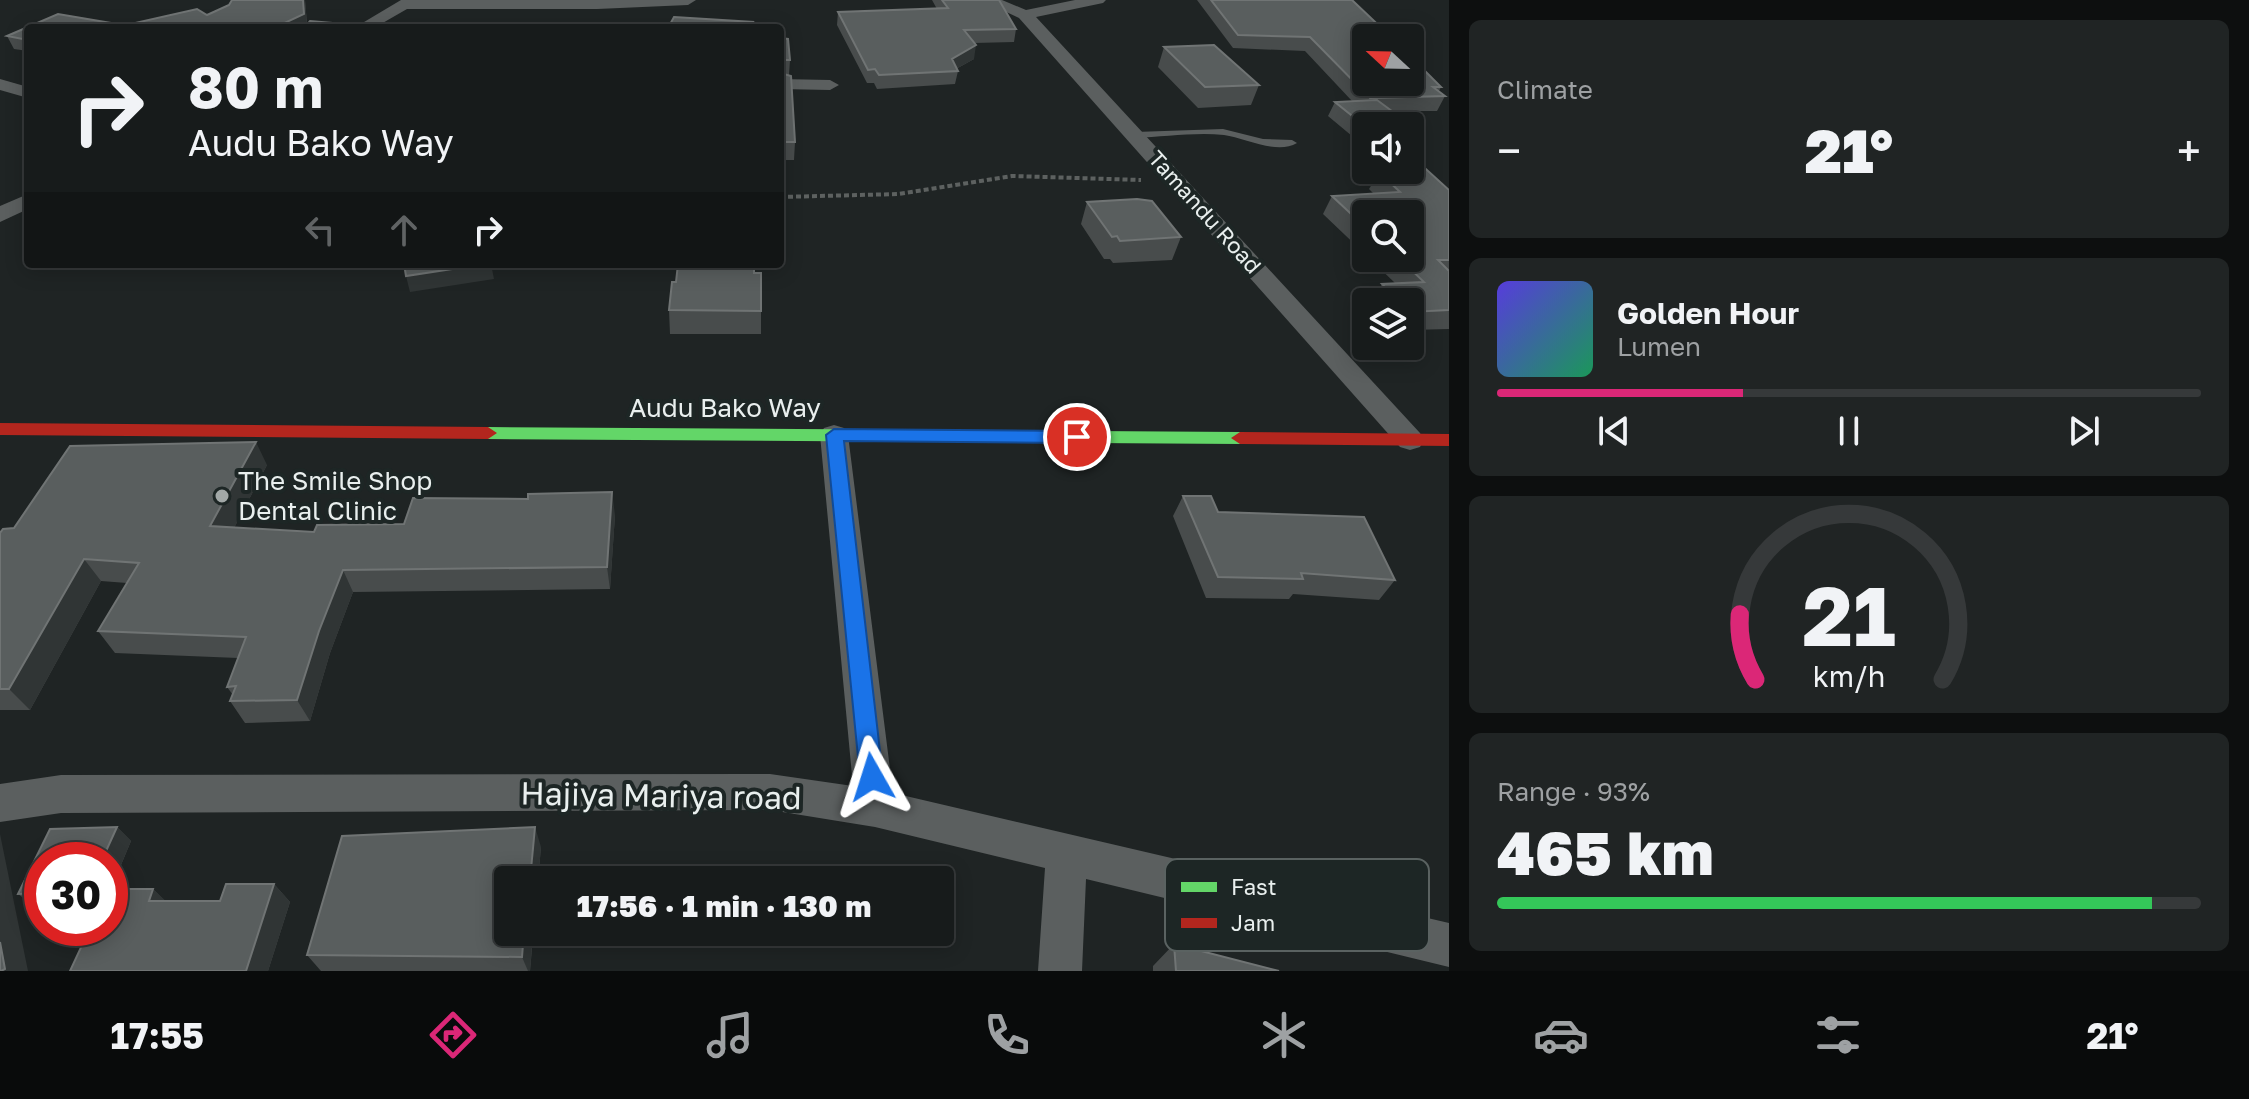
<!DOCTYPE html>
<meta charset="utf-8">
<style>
body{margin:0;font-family:"Golos Text",sans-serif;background:#202424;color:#f1f3f6;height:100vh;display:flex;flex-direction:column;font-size:30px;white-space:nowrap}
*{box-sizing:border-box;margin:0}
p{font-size:26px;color:#9ea1a3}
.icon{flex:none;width:44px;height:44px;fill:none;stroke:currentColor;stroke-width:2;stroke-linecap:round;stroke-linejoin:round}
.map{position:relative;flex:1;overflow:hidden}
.side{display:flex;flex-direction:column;gap:20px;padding:20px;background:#0d0f0f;width:800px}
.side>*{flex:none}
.banner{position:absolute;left:24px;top:24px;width:760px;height:244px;border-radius:8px;box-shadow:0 4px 20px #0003,0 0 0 2px #36393a;background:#171b1b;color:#f1f3f6;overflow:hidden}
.needle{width:52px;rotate:292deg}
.fabs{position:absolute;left:1352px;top:24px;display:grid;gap:16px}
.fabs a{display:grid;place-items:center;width:72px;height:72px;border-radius:8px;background:#171b1b;box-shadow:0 4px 20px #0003,0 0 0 2px #36393a;font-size:40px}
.speed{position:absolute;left:24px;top:842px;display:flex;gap:16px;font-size:40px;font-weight:700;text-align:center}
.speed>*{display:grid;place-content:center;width:104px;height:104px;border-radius:50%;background:#171b1b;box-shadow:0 4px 20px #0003,0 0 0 2px #36393a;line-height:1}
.speed .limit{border:12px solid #d22;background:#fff;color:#111}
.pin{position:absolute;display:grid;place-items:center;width:68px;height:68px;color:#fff;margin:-34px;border:4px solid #fff;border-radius:50%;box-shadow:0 2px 8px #0007}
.me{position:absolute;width:88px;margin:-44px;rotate:354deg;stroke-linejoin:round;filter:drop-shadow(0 0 6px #0008)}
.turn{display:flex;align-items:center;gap:28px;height:168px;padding:0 32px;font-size:36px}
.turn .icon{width:104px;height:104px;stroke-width:2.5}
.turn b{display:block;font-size:56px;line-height:68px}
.lanes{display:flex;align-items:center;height:76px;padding:0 32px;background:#0003;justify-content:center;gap:40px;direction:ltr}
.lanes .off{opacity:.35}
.big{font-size:60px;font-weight:800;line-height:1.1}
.side .card{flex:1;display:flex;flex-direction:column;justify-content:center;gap:12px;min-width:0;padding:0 28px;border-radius:12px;background:#202424}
.side .dial{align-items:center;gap:0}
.dial svg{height:208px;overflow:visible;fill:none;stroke:#36393a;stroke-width:7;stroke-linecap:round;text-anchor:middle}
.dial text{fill:#f1f3f6;stroke:none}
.song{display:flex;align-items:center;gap:24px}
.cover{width:96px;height:96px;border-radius:12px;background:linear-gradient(135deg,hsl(250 70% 55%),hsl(150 70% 35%))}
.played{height:8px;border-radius:4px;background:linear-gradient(90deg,#db2777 35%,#36393a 35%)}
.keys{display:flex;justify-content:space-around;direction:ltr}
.heat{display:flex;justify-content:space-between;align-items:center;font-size:44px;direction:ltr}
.charge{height:12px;border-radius:6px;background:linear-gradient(90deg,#34c759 93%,#36393a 0)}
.trip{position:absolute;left:494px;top:866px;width:460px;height:80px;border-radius:8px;background:#171b1b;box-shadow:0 4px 20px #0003,0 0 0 2px #36393a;font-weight:800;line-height:80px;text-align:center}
.tabs{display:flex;height:128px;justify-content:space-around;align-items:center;background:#090b0b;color:#9ea1a3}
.tabs .icon{width:56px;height:56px}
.tabs .current{color:#db2777}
.tabs b{font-size:36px;color:#f1f3f6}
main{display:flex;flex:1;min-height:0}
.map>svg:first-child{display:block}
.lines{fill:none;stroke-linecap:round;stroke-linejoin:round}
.path{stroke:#5d6160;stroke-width:4;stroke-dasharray:5 3;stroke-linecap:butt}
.lane{fill:#5b5f5f;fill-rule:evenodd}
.street{fill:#5b5f5f;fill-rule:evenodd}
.fast{fill:#63d668;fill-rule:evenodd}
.jam{fill:#b3261e;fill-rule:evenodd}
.wall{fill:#484c4c}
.shaded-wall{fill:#303535}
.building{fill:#595e5e;stroke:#707474;stroke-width:2}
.route{fill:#1a73e8;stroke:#114b97;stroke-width:2}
.poi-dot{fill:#a2a8a7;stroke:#1d2625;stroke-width:3}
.labels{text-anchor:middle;stroke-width:8;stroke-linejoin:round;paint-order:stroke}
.far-street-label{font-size:22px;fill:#e9efee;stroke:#1d2625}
.street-label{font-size:26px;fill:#e9efee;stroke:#1d2625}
.poi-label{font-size:26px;fill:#e9efee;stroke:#1d2625;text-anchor:start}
.near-street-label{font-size:32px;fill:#e9efee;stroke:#1d2625}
.key{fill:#1d2625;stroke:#5a6261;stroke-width:2}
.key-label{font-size:22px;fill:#e9efee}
</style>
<main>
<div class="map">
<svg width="1449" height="971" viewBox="0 0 1449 971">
<rect width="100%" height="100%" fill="#1f2424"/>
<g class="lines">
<path class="path" d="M780,197L899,194L1012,176L1141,180"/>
<path class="lane" d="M1223,129L1263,139L1292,140L1297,143C1277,155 1245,138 1224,135C1195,132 1163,137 1135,138L1130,135L1135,132Z"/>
<path class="street" d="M401,0H696L688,5L597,9H407L374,28H354Z
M981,0H1002L1026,10L1075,0H1106L1103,3L1036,17L1420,433L1424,440L1420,447L1410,450L1400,447L1019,18Z
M0,79L28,87V98L0,90Z
M780,79L830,80L839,85L830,90L780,89Z
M28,194V209L0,222V206Z
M834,425L844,428L848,435L893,793L1449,923V967L1086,879L1082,971H1038L1045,868L875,827L770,810L61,813L0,822V784L61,775L770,774L853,786L820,435L824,428Z"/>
<path class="fast" d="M488,427L1240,432L1249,438L1240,444L488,439L479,433Z"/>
<path class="jam" d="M0,423L488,427L497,433L488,439L0,435Z
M1240,432L1449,434V446L1240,444L1231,438Z"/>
</g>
<path class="wall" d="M232,0H305L307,24L310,21L390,28H28V51L14,49L7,36L58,14L135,27V23L197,9L207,15L229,5Z
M932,0H999L1016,29L1014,42L974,43V59L956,69L958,71L955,84L877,89L874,83H867L837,25L838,12L937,9Z
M1197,0H1352L1441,87L1439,91L1445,96L1437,111H1392L1416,129L1410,140V126H1366V146H1364L1328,116L1335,102L1352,101L1305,51L1233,48Z
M780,38L790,60L789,75L795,142L794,160H780Z
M1164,47L1259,85L1251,105L1198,108L1158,67Z
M1375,170H1410L1449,190V329L1410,330V302H1372L1382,284L1395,283L1369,258H1410L1366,214V255L1323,214L1332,196L1374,194L1369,189L1374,181L1370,178Z
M1087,202L1181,237L1172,260L1113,263L1110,259H1104L1081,224Z
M754,273L761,311V334H670L669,310Z
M267,465L234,528L314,532L404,524L615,515L610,589L353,592L330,653L310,721L245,723L230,701L233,695L227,687L238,658L115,653L98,631L127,583L101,581L30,710H0V533L14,528Z
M1183,496L1218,512L1395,580L1379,600L1293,594L1289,599L1206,598L1173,516Z
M117,827L131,841L111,889H153L165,901H220L226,884H274L290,902L268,971H70L90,928H110V860H42V907H36L18,894L50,829Z
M541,847L530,971H321L307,955Z
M1174,944L1279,971H1153V966Z"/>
<path class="shaded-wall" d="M303,0H305L307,26L304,28H274Z
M976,45L974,59L952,71V59Z
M485,264H491L494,279L410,292L406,276Z
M256,442L267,465L223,549L210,526Z
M612,492L615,515L610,589L607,567Z
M84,559L101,581L30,710L9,689Z
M343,570L353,592L330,653L310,721L297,700L319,631Z
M117,827L131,841L110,891V860H102Z
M535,827L541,847L538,880H530Z
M0,834L28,971H1L0,942Z
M274,884L290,902L268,971H246Z
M153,889L172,907L149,901Z
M524,932H533L530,971H528L522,957Z"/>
<path class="building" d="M232,0H303L304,14L274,28H28V40L7,36L58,14L135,27V23L197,9L207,15L229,5Z
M942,0H999L1016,29L964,30L976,45L952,59L958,71L879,75L875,69L868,70L838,12L948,8Z
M1211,0H1352L1392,38H1366V82H1410V56L1441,87H1433L1445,96L1370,98L1310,37L1238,35Z
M674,17L753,22L750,28H668Z
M310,21L390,28H304Z
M780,38L788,39L790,60H780Z
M1214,45L1259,85L1205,87L1164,47Z
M780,73L791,76L795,142H780Z
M1377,100L1416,129H1410V126L1366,127L1335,102Z
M1410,160H1416L1449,190V260H1438L1449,271V310L1410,312V302H1400L1382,284L1424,282L1399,258H1410V214H1366V228L1332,196L1400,192L1379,172L1390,171L1389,170H1410Z
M1137,199L1152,201L1181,237L1120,241L1117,236L1112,237L1087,202Z
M404,264H485L406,276Z
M678,264H754V273H761V311L669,310L672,282H676Z
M256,442L210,526L314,532L317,525L404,524L413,498L528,499V494L612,492L607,567L343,570L319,631L297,700L230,701L236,686L227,687L246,637L98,631L139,563L84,559L9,689H0V533L3,529L14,528L70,446Z
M1183,496H1211L1218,512L1364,517L1395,580L1301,573L1303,579L1218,577Z
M117,827L102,860H42V893L18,894L50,829Z
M535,827L530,880H508V932H524L522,957L307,955L342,836Z
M226,884H274L246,971H70L90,928H110V889H153L149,901H220Z
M0,942L5,969L1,971H0Z
M1174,944L1279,971H1176Z"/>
<path class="route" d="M834,429L1077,431L1085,437L1077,443L844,441L883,777L880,785L872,788L863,785L860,777L826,435Z"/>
<circle class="poi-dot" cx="222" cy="496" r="8"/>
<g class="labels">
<g class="far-street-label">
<text transform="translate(1205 212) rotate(48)" y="8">Tamandu Road</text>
</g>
<g class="street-label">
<text x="725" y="417">Audu Bako Way</text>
</g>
<g class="poi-label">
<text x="238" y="490">The Smile Shop<tspan x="238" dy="30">Dental Clinic</tspan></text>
</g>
<g class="near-street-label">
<text transform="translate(661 796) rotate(1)" y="11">Hajiya Mariya road</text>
</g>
</g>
<rect x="1165" y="859" width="264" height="92" rx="12" class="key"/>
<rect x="1181" y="882" width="36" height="10" fill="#63d668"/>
<rect x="1181" y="918" width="36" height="10" fill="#b3261e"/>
<g class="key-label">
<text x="1231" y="895">Fast</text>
<text x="1231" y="931">Jam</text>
</g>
</svg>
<div class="fabs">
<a><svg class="needle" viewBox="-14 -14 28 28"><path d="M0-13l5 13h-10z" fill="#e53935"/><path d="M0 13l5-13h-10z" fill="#9ea1a3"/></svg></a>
<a><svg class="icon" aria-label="sound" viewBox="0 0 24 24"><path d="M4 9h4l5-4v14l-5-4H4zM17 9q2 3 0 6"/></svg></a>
<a><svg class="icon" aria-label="search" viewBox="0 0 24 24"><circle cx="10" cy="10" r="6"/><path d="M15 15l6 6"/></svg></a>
<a><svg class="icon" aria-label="layers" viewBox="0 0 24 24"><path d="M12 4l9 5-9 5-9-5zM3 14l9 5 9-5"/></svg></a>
</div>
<div class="speed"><div class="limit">30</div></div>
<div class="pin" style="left:1077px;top:437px;background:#d93025"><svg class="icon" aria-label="arrive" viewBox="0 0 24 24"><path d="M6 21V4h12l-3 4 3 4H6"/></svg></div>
<svg class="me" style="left:872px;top:777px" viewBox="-20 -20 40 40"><path d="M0-17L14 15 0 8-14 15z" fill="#1a73e8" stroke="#fff" stroke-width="4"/></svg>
<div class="trip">17:56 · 1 min · 130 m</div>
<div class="banner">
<div class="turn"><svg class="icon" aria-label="right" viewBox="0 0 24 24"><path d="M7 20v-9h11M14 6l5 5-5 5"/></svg><div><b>80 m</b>Audu Bako Way</div></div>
<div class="lanes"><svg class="icon off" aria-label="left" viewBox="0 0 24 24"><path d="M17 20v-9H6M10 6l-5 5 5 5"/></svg><svg class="icon off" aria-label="ahead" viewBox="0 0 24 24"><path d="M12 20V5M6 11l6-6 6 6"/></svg><svg class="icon" aria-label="right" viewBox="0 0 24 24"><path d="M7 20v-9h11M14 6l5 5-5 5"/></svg></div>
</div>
</div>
<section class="side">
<div class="card"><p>Climate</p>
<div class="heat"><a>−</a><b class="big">21°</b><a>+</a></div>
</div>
<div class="card">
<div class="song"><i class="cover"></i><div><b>Golden Hour</b><p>Lumen</p></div></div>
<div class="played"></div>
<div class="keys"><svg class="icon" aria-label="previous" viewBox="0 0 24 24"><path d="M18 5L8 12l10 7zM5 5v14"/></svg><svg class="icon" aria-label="pause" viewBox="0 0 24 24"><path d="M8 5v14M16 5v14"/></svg><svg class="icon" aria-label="next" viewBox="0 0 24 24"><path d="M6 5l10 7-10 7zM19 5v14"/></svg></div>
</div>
<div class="card dial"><svg viewBox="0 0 100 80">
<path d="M14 69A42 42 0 1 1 86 69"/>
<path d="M14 69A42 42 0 0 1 8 44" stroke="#db2777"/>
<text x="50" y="56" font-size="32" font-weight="700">21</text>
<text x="50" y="72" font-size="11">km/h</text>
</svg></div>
<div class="card"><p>Range · 93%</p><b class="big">465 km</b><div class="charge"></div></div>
</section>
</main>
<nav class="tabs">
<b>17:55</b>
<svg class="icon current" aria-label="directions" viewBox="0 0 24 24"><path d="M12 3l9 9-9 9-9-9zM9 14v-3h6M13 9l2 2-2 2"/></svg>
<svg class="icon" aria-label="music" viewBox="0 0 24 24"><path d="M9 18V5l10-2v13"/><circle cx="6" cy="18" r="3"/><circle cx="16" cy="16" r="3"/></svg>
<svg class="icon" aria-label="phone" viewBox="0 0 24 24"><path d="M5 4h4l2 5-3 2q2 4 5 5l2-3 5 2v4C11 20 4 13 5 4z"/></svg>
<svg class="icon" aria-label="climate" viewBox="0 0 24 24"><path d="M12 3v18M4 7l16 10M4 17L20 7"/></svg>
<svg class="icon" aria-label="car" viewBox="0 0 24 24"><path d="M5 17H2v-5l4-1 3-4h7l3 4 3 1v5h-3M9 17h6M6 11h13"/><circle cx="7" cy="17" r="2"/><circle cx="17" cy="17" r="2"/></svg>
<svg class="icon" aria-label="filters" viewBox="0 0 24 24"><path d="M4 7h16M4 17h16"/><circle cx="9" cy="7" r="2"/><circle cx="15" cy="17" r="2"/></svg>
<b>21°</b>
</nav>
